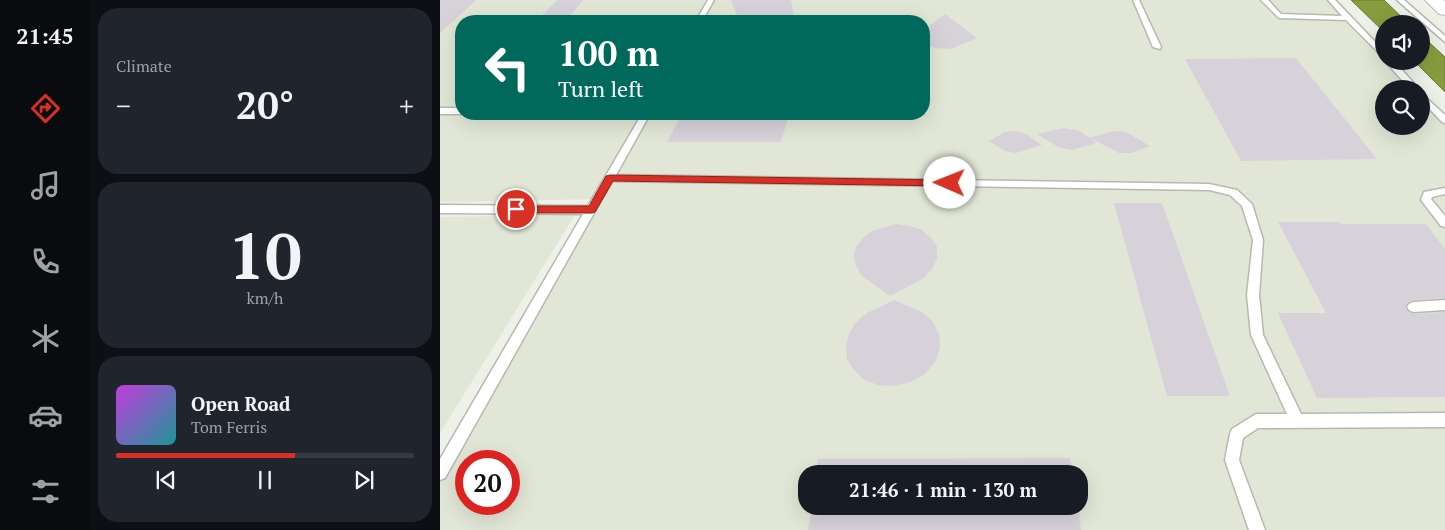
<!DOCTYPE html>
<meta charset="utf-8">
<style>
body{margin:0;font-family:"PT Serif",serif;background:#20242c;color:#f1f3f6;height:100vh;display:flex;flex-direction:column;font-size:19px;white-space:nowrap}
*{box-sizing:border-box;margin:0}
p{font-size:16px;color:#9ea1a6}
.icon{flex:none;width:28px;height:28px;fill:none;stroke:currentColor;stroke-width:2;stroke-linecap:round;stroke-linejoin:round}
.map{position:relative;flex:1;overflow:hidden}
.details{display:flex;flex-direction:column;gap:8px;padding:8px;background:#0d0f14;width:350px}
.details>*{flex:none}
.hud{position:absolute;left:15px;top:15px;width:475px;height:105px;border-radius:20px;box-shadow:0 5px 20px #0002;background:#00695c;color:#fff;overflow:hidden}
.tools{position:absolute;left:935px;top:15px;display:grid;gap:10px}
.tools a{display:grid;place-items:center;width:55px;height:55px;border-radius:50%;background:#171b24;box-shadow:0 5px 20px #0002;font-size:25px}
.speed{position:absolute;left:15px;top:450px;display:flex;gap:10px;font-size:25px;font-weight:700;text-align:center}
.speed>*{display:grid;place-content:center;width:65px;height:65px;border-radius:50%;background:#171b24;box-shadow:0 5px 20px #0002;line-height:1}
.speed .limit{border:8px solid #d22;background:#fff;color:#111}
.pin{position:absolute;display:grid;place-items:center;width:42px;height:42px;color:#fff;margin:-21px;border:2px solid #fff;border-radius:50%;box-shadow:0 1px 5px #0007}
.me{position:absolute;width:55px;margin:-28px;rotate:271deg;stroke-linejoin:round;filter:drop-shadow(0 0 4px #0008)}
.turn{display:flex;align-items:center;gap:18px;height:105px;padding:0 20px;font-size:22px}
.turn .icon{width:65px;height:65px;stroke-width:2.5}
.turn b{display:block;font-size:35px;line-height:42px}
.big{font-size:38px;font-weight:700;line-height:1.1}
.details .widget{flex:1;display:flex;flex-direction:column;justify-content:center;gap:8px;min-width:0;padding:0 18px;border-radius:20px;background:#20242c}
.details .dial{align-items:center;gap:0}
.dial b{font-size:65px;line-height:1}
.song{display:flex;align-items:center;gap:15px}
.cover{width:60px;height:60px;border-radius:8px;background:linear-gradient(135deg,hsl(290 70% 55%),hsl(180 70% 35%))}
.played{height:5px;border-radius:2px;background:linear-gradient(90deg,#d93025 60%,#363941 60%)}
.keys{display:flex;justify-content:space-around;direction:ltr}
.heat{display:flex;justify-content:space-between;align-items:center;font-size:28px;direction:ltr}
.trip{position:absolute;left:358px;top:465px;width:290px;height:50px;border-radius:20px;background:#171b24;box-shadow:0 5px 20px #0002;font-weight:700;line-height:50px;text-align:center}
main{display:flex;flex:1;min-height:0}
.tabs{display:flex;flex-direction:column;width:90px;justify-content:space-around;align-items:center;background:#090b0e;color:#9ea1a6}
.tabs .icon{width:35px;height:35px}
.tabs .selected{color:#d93025}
.tabs b{font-size:22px;color:#f1f3f6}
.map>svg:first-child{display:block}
.built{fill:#e1e6d6;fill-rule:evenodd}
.water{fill:#879c3f;stroke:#6d7c3a}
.building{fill:#d7d2da}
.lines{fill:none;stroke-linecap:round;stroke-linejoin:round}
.service-casing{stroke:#b6b9b0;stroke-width:3}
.tertiary-casing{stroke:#b6b9b0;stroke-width:2}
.service{fill:#fff;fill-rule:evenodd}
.tertiary{fill:#fff;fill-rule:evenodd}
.route{fill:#d93025;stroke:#8d1f18}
</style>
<main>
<nav class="tabs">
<b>21:45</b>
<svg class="icon selected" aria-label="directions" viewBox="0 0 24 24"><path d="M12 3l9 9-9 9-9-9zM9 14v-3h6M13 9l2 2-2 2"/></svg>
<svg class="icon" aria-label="music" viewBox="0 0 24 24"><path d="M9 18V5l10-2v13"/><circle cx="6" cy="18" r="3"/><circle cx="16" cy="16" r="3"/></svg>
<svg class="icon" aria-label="phone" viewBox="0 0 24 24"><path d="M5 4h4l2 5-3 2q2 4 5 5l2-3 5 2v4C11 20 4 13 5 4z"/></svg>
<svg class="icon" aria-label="climate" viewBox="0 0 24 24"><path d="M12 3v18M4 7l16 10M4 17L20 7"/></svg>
<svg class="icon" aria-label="car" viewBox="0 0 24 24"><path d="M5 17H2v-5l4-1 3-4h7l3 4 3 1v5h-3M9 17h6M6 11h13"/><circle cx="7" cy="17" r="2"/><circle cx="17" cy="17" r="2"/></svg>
<svg class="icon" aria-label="filters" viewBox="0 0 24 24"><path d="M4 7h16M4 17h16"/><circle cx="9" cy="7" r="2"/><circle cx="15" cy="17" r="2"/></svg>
</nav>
<section class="details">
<div class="widget"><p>Climate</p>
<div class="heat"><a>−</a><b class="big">20°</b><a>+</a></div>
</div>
<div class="widget dial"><b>10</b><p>km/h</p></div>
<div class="widget">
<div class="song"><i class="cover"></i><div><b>Open Road</b><p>Tom Ferris</p></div></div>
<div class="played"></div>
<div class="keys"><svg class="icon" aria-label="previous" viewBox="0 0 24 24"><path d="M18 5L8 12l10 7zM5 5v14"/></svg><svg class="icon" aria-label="pause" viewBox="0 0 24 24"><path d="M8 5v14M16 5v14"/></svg><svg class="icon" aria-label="next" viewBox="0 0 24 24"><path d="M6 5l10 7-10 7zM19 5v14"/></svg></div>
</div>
</section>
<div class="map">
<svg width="1005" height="530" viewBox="0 0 1005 530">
<rect width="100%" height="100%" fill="#eef1e7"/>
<path class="built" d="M0,0H898L944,51V61H954L979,89H944V126H981V92L1005,118V530H0V475L159,199L0,202ZM21,21H484V114H21ZM26,461H69V504H26ZM366,474H639V506H366Z
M135,215L0,433V217Z"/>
<path class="water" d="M911,0H944L969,24H944V32Z
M981,35L1005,57V92L974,61H981Z"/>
<path class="building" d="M0,0H36L0,33Z
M117,0H143L126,21H96Z
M291,0H351L355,21H299Z
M505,14L537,38L511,49L495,48L484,45V30Z
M856,58L937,159L801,161L745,59Z
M242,114H349L341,142H227Z
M623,128L640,131L649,138L674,131L686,132L710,146L691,153H679L650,138L656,143L632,150L620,148L597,134Z
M576,131L586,134L602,145L576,153L565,151L549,141L565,132Z
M674,203H722L790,396H727Z
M838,222H899L901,224H986L1005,249V298L973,300L967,303L965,308L973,314L1005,312V397L877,398L838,313H886Z
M456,224L470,226L482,230L491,238L497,247V258L493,268L484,278L450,296L421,275L416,266L414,256L416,247L423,238L432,231Z
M454,300L482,312L493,322L499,334L500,348L495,362L485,374L471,382L454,386L438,385L424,380L414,370L407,359L406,346L409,334L416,322L427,313Z
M630,458L633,474H376L378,459Z
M372,506H638L641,530H368Z"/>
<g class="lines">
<defs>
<path id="service" d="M268,0H274L262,21H256Z
M693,0H699L721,47L720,49L713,47Z
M821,0H828L841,14L902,16L888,0H895L944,51V58L906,20L839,18Z
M957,0H964L1005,36V42Z
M945,61H954L979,89H970Z
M981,93L1005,115V123L1002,122L981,100Z
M0,108H21V114H0Z
M202,114H210L176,175L769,184L797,190L812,204L823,240L819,295L823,335L861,414L1005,413V427L818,428L803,438L799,460L825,530H809L785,460L790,434L792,429L816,414H847L811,335L807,295L813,240L802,206L790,195L769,190L172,181L5,478L0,480V459L143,214L0,213V205L148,206Z
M1005,188V194L992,197L991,199L1005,216V227L1001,226L981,200L984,192Z
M1005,300V310L973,312L969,310L967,307L969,304L973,302Z"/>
<path id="tertiary" d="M985,0H1003L1005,1V15L999,14Z"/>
</defs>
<use href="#service" class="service-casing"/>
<use href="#tertiary" class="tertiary-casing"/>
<use href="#service" class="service"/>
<use href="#tertiary" class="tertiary"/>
</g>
<path class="route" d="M170,175L510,180L514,183L510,186L173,181L155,212L152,213H76L71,209L76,206H149L166,176Z"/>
</svg>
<div class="tools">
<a><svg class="icon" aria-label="sound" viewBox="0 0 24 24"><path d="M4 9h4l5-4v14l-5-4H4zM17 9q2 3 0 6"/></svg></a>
<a><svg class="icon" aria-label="search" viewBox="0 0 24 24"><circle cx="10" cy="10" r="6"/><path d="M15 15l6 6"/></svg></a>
</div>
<div class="speed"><div class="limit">20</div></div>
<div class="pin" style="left:76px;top:209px;background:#d93025"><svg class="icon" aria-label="arrive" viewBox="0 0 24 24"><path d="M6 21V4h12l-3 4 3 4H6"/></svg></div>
<svg class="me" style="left:510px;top:183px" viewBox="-20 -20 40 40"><circle r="19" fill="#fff"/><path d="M0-13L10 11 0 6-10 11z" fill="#d93025"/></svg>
<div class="trip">21:46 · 1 min · 130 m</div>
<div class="hud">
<div class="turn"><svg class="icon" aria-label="left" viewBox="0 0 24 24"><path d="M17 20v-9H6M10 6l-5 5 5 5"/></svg><div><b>100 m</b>Turn left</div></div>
</div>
</div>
</main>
